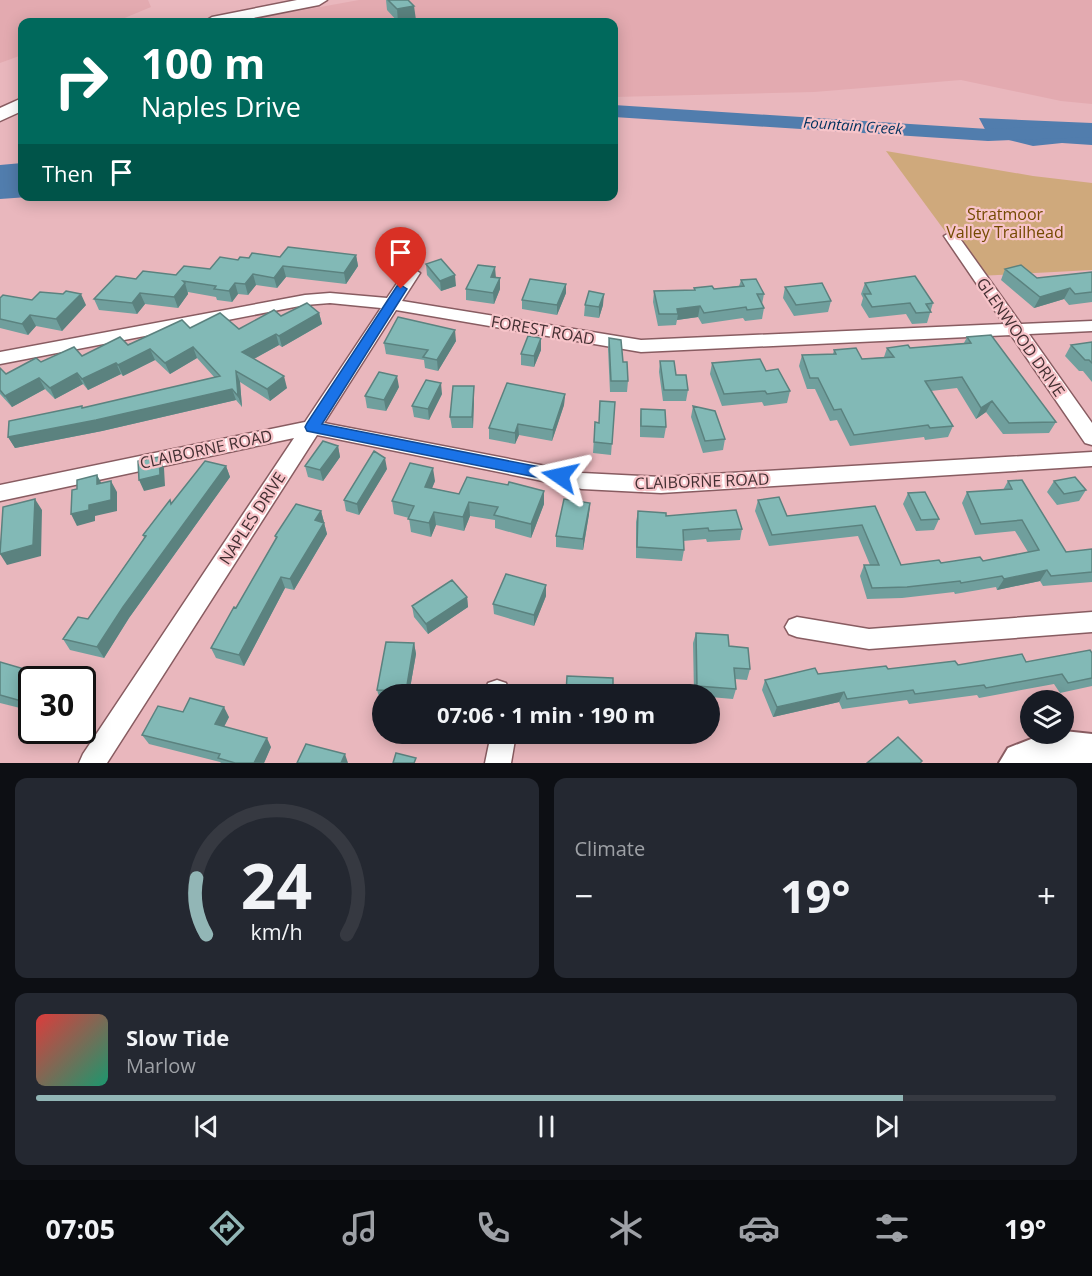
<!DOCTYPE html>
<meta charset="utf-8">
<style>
body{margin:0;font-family:"Open Sans",sans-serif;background:#242831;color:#f1f3f6;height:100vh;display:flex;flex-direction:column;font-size:22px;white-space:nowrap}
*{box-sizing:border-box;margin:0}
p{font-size:20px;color:#9ea1a6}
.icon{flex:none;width:33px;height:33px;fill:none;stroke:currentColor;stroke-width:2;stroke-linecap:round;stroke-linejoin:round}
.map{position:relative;height:763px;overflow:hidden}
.details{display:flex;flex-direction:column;gap:15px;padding:15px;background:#0d0f14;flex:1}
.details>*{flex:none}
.hud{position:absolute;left:18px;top:18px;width:600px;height:183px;border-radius:12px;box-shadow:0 3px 15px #0003;background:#00695c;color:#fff;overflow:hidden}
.buttons{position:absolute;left:1020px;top:690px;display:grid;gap:12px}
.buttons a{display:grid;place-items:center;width:54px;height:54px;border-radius:50%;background:#171b24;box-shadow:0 3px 15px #0003;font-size:30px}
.speed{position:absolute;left:18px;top:666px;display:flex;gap:12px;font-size:30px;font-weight:700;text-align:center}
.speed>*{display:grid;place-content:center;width:78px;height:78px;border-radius:50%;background:#171b24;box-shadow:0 3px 15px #0003;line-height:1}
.speed .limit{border:3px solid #111;border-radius:9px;background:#fff;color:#111}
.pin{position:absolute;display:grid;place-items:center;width:51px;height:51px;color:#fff;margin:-62px -26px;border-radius:50% 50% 50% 0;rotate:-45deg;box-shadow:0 0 6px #0007}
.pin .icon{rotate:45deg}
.me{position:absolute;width:66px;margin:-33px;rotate:281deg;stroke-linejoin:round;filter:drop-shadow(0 0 4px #0008)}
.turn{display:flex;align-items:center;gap:21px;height:126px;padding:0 24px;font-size:27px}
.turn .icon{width:78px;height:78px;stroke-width:2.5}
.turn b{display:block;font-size:42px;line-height:51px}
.then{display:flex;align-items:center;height:57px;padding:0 24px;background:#0003;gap:12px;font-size:22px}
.big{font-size:45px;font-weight:700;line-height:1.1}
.details .widget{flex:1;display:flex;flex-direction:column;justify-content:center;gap:9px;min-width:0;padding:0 21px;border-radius:12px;background:#242831}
.details .dial{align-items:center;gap:0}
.dial svg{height:156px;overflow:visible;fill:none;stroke:#363941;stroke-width:7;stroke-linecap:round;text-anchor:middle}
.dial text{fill:#f1f3f6;stroke:none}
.song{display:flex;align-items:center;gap:18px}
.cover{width:72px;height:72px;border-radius:9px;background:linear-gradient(135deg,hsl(0 70% 55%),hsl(160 70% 35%))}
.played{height:6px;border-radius:3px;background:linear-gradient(90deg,#92b6b6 85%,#363941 85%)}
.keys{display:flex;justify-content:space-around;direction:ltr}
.heat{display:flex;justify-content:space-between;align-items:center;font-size:33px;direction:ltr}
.details .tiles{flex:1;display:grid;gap:15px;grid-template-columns:1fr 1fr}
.widget:last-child{grid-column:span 2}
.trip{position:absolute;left:372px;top:684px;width:348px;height:60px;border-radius:30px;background:#171b24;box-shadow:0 3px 15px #0003;font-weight:700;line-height:60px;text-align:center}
.dock{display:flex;height:96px;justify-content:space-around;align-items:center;background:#090b0e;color:#9ea1a6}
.dock .icon{width:42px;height:42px}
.dock .active{color:#92b6b6}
.dock b{font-size:27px;color:#f1f3f6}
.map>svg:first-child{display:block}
.built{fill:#e3aab0}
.green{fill:#cfa97c}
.water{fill:#517dad}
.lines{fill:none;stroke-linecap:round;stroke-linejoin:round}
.river{fill:#517dad;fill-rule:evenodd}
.minor-casing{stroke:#885c61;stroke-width:3}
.tertiary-casing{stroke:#885c61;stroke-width:4}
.primary-casing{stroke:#885c61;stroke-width:3}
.minor{fill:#fff;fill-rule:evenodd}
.tertiary{fill:#fff;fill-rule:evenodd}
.primary{fill:#fff;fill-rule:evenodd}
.wall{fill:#709f9d}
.shaded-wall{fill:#5b827f}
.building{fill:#82b9b6;stroke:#5b827f;stroke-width:1.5}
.route{fill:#1a73e8;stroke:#114b97;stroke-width:1.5}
.labels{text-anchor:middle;stroke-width:4.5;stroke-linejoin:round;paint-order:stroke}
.far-water-label{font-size:15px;font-style:italic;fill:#00315e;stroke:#f7c4c9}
.park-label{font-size:16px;fill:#744a02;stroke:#f7c4c9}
.street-label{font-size:16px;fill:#432f32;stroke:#f7c4c9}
</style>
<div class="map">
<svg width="1092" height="763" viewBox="0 0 1092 763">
<rect width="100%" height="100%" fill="#e9b7bd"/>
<path class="built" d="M0,0H148L151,7L115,22H22V55L0,63Z
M359,0H1092V104L1061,101L961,80L814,92L614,97V22H237Z"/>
<path class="green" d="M886,151L1033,176L1092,183V270L978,276Z"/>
<path class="water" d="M979,118L1092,123V145L1062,143L1033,146L988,135Z
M22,163V196L28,197L0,199V165Z"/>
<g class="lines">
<path class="river" d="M614,105L988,129L1092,125V137L988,141L614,117Z"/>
<defs>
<path id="minor" d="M951,232L956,233L1021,324L1092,321V331L1029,334L1092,423V445L1085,443L1011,335L641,352L396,310L324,423L582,473L661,477L1092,452V466L661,493L582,489L317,435L107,763H79L83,754L294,438L0,501V485L305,422L381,308L330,303L305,305L0,364V352L305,295L330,293L387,298L406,270L412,268L420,273L402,301L641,340L1004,324L944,236Z
M1092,612V632L869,649L797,637L789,634L785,627L789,620L797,617L869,629Z
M497,680L506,683L510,694H486L485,691L488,683Z
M491,734H516L511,763H485Z"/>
<path id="tertiary" d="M1064,731L1092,734V763H999L1008,748L1044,734H1064Z"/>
<path id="primary" d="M297,0H327L319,5L233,22H204L212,17Z
M22,98V111L0,121V108Z"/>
</defs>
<use href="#minor" class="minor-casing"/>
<use href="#tertiary" class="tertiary-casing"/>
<use href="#primary" class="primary-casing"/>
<use href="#minor" class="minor"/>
<use href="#tertiary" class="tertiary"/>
<use href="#primary" class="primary"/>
</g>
<path class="wall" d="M386,0H408L416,20L398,22L387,10Z
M356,255L358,266L346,284L286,277L277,288L256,285L248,295L238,294L232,302L217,300L216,297L188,292V294L178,308L145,304L137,314L99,310L94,299L136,279L176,275L210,269L238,260L280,257Z
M426,264L456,286L441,291L427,275Z
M1005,269L1037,278L1092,272V302L1069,305L1064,299L1034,308L1001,280Z
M500,278V289L494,304L466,300V289Z
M741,280L764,294L762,304L764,308L762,319L745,321L743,318L702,324L698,317L677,320L676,325L658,326L653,302L654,291L694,290V288L714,289L739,286Z
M865,283L933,303L927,323L912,324L906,314L869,318L861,305L863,298L861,294Z
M785,287L831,301L828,312L794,316L783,298Z
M566,293L557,315L522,309V300Z
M0,298L86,305L62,331L36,326L28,335L0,328Z
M585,305H603L599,318L584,316Z
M319,313L322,324L282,347L279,345L254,359L287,388L270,401L240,382L242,407L236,400L102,431L15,448L8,437L83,408L215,378L197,358L170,374L155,360L123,376L121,374L88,390L83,384L55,399L45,389L12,407L0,394V368L6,374L41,362L82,356L190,328L239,329L281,316Z
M967,337L1056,422L1049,433L1003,434L986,412L976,419L957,388L931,391L953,426L948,437L925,440L924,437L850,446L837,420L830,421L815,389H807L799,366L802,355L833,354L834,350L862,359L884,357L887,348H910L964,343Z
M541,338V350L534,367L521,365V354Z
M609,338L623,362L628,381L627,392H610L608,349Z
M456,341L438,371L425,368L424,360L386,354L384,343Z
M1092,342V382L1083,371H1079L1065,356L1071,345Z
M660,361L676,375L688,390L686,401H663L659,372Z
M712,363L766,371L790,391L787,403L764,406L762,402L722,406L710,374Z
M399,387L386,411L367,408L365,396Z
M442,394L429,420L414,417L412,406Z
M565,394L564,405L552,441L519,435L515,444L489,439V428Z
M474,397L473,428H452L450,417Z
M615,402L611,455L593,453L595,422L599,423Z
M693,406L725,439L723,450L703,453L691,417Z
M641,409L666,427L664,438L640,437V420Z
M338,446L340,457L323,481L308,477L305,466Z
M226,466L230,477L129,618L104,658L70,650L63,639L88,619L144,538L143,535L170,500L172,503Z
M387,469L359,515L346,511L344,500Z
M435,481L432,488L459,494L544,504L531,538L495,528V520L470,516L464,531L436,525L431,537L411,532L409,518L394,514L392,501Z
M1008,481L1066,552L1092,549V582L1043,586L1040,581L997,590L996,587L955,594L954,592L902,598L867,599L860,576L864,565H870L858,536L769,546L755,511L758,500L787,516L875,506L901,565L983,561L1028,552L1015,531L975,535L962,503L967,492L1003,490Z
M1054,481L1086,490L1079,501L1057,505L1047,492Z
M908,493L939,519L934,530L916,531L903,504Z
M590,503L589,514L583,550L556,547V536Z
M321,511L327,534L294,590L285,588L244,666L216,658L211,648L236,608L276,539L275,536Z
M638,511L666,516L742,529L740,540L707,542L706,539L683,541L684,550L682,561L636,558V522Z
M546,596L534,626L494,614L493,604Z
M467,597L468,607L428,634L414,617L412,606Z
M696,633L729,646L750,669L747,680L735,679L736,689L733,699L710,697V694H694L693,643Z
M414,643L416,654L409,694H382V700H380L377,690Z
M1092,653V686L1060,693L1054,684L979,698L977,695L909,704L907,700L842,709L839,702L773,717L762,690L765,680L888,669L1026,662Z
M0,662L55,678L56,680H32V711L0,703Z
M183,712L229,717L224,727L271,747L264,763H221L220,762L149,744L142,735Z"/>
<path class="shaded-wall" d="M414,6L416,20L398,22L397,9Z
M356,255L358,266L346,284L344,273Z
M283,266L286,277L277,288L274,278Z
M495,267L496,278L491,277Z
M253,274L256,285L248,295L245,284Z
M455,275L456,286L441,291L440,281Z
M500,278V289L494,304L493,293Z
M185,283L188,294L178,308L174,297Z
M235,283L238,294L232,302L229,291Z
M566,284V293L557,315V305Z
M1070,288L1064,299L1034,308L1040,297Z
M140,293L145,304L137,314L132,303Z
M81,294L86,305L62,331L56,319Z
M604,294L603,305L599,318V307Z
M700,306L698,317L677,320L678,314L677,309Z
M319,313L322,324L282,347L279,336Z
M30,315L36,326L28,335L22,324Z
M455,330L456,341L438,371L437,360Z
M276,334L279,345L246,363L242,352Z
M541,338V350L534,367V356Z
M193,347L197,358L170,374L165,363Z
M150,349L155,360L123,376L118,365Z
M116,363L121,374L88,390L82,379Z
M236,371L240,382L242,407L238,396Z
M77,373L83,384L55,399L50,388Z
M284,376L287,388L270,401L267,389Z
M397,376L399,387L386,411L384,400Z
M39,378L45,389L12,407L5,396Z
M441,383L442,394L429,420L428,409Z
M474,386V397L473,428L472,417Z
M232,389L236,400L102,431L15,448L8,437Z
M565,394L564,405L552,441L553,430Z
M992,401L986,412L976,419L981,408Z
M518,424L519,435L515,444V433Z
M338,446L340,457L323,481L320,470Z
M159,457L164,468L165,486L144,491L139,480Z
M385,458L387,469L359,515L357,504Z
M226,466L230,477L129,618L104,658L97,647L123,607Z
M433,468L435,481L427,500L425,487Z
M97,475L103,486L97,484Z
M111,481L117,492V511L95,516V521L77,526L71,514L89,505Z
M544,491V504L531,538V524Z
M35,499L42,510L41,556L7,565L0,554Z
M469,502L470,516L464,531L463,517Z
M590,503L589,514L583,550V539Z
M321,511L324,522L318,531L315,520Z
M434,512L436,525L431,537L429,523Z
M324,523L327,534L294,590L290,579Z
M1047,570L1040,581L997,590L1004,579Z
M281,577L285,588L244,666L239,655Z
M546,585V596L534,626V615Z
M467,597L468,607L428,634L426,624Z
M414,643L416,654L409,694H407L406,691Z
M844,692L839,702L773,717L777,707Z
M224,707L229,717L220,734L215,724Z
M267,738L271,747L264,763H254Z
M345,754L348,763H341Z"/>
<path class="building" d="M388,0H408L414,6L397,9Z
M288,247L356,255L344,273L283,266L274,278L253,274L245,284L235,283L229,291L214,289L216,286L183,281L185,283L174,297L140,293L132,303L94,299L116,276L136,279L143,271L176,275L184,266L210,269L220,257L238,260L240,257L249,258L252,253L280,257Z
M441,259L455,275L440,281L426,264Z
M478,265L495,267L491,277L500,278L493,293L466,289Z
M1021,265L1037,278L1092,272V292L1075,294L1070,288L1040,297L1005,269Z
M915,276L933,303L926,304L931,312L916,313L910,303L872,307L864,294H871L865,283Z
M530,279L566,284L557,305L522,300Z
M756,279L764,294H757L764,308L747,310L746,307L704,313L700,306L677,309L678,314H659L654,291L695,290L694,288L712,286L714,289L744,286L741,280Z
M822,283L831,301L796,305L785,287Z
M66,291L81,294L56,319L30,315L22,324L0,319V298L3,295L32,300L40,292L63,294Z
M589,291L604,294L599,307L585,305Z
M307,303L319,313L279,336L276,334L242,352L284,376L267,389L236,371L238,396L232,389L96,420L8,437L9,421L82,406V408L220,376L193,347L165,363L150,349L118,365L116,363L82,379L77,373L50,388L39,378L5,396L0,390V368L6,374L36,358L41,362L74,347L82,356L120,337L128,345L182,320L190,328L220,313L239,329L274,310L281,316Z
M398,317L455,330L437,360L423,357L428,350L384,343Z
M991,335L1056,422L1009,423L992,401L981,408L962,377L925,381L953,426L930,428L928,425L854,435L841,409L834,410L818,378H810L802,355L836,354L834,350L856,348L862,359L894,357L887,348L908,345L910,348L971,343L967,337Z
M528,336L541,338L534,356L521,354Z
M609,338L621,340L623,362H627L628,381H611Z
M1092,342V363L1089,360H1085L1071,345Z
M760,359L766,371L778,369L790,391L767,394L765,391L724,394L712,363Z
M660,361H674L676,375H686L688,390H664Z
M379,372L397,376L384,400L365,396Z
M426,380L441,383L428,409L412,406Z
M507,383L565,394L553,430L518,424L515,433L489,428Z
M453,386H474L472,417H450Z
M600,401L615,402L612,444L594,442L595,422L599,423Z
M693,406L715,411L725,439L705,441Z
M641,409L665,410L666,427L641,426Z
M323,441L338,446L320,470L305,466Z
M374,451L385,458L357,504L344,500Z
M159,457L160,475L139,480L138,461Z
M205,461L226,466L123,607L97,647L63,639L78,617L88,619L146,536L143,535L170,500L171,504Z
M410,463L433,468L425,487L459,494L467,477L508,485L509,482L544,491L531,524L494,515L498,507L469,502L463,517L434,512L429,523L408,519L414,506L392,501Z
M97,475V484L111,481V500L89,505V510L71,514L72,490L77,489V480Z
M1075,477L1086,490L1064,494L1054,481Z
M1022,480L1066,552L1092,549V572L1051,576L1047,570L1004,579L1002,576L961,583L960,581L907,587L872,588L864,565H879L862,525L772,535L758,500L779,497L787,516L875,506L901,565L939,560L941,563L980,557L983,561L1039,550L1022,520L981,524L967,492L1012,489L1008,481Z
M925,492L939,519L921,520L908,493Z
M35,499L33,545L0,554L3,507Z
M564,499L590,503L583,539L556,536Z
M296,504L321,511L315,520L324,523L290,579L281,577L239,655L211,648L234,607L236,608L277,537L275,536Z
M736,510L742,529L709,531L708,528L683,530L684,550L637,547L638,511L666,513V516Z
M506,574L546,585L534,615L493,604Z
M452,580L467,597L426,624L412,606Z
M696,633L728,635L729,646L748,648L750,669L734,668L736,689L697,686Z
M386,642L414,643L406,691L377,690Z
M1090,650L1092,653V678L1068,683L1062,674L986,688L984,685L915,694L913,690L847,699L844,692L777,707L765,680L815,668L818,674L886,666L888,669L955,661L958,665L1022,654L1026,662Z
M0,662L55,678L54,680H32V704L0,695Z
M567,676L613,678V694H566Z
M190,698L224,707L215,724L267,738L254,763H235L218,758L220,754L142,735L158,706L183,712Z
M898,737L922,761L920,763H867Z
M306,744L345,754L341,763H297Z
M396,753L416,758L414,763H393Z"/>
<path class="route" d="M401,285L407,289L322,424L560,471L565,472L567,476L565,481L560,482L307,431L305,427L307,423L397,286Z"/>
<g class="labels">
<g class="far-water-label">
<text transform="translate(853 126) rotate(4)" y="5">Fountain Creek</text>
</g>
<g class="park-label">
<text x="1005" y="220">Stratmoor<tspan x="1005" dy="18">Valley Trailhead</tspan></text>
</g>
<g class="street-label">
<text transform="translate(543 330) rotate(10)" y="6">FOREST ROAD</text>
<text transform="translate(1021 337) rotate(55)" y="6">GLENWOOD DRIVE</text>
<text transform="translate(206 449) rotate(-12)" y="6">CLAIBORNE ROAD</text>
<text transform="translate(702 481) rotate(-2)" y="6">CLAIBORNE ROAD</text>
<text transform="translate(252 518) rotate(-57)" y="6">NAPLES DRIVE</text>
</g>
</g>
</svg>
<div class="buttons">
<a><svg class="icon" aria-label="layers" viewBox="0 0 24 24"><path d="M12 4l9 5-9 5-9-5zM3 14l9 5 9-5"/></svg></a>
</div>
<div class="speed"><div class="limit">30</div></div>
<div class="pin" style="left:401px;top:289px;background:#d93025"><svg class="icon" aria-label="arrive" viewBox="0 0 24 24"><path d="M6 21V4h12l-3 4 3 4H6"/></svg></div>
<svg class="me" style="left:560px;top:476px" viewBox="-20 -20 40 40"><path d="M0-17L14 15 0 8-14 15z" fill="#1a73e8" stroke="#fff" stroke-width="4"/></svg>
<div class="trip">07:06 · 1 min · 190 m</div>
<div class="hud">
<div class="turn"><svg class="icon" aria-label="right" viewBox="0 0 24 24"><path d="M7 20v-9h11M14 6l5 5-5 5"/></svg><div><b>100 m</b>Naples Drive</div></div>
<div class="then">Then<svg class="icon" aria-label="arrive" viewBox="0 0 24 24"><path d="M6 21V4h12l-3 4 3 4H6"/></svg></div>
</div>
</div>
<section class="details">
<div class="tiles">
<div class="widget dial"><svg viewBox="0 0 100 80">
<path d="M14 69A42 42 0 1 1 86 69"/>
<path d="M14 69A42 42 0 0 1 9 40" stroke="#92b6b6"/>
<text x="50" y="56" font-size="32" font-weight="700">24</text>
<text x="50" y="72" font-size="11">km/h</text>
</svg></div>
<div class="widget"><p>Climate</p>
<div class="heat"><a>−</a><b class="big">19°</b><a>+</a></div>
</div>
<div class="widget">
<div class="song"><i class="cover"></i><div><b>Slow Tide</b><p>Marlow</p></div></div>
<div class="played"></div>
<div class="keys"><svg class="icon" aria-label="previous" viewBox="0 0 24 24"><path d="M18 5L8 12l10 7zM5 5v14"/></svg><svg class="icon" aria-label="pause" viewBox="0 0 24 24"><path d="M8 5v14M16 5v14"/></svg><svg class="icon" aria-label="next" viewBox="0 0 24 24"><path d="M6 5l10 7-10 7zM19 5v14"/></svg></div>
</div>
</div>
</section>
<nav class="dock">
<b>07:05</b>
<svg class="icon active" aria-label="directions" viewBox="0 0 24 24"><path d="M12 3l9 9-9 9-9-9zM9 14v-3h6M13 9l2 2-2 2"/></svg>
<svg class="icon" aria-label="music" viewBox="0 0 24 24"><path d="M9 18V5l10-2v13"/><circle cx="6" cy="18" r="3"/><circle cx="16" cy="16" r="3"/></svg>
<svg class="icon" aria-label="phone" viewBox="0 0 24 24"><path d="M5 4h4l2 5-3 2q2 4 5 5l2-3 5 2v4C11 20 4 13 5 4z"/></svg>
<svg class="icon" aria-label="climate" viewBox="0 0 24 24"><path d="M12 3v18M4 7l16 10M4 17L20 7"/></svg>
<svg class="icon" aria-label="car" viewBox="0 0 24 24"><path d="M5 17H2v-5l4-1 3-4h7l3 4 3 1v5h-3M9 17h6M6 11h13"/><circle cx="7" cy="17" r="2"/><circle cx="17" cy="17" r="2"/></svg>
<svg class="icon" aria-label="filters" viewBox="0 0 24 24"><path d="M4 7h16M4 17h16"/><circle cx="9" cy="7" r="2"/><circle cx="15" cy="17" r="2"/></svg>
<b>19°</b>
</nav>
